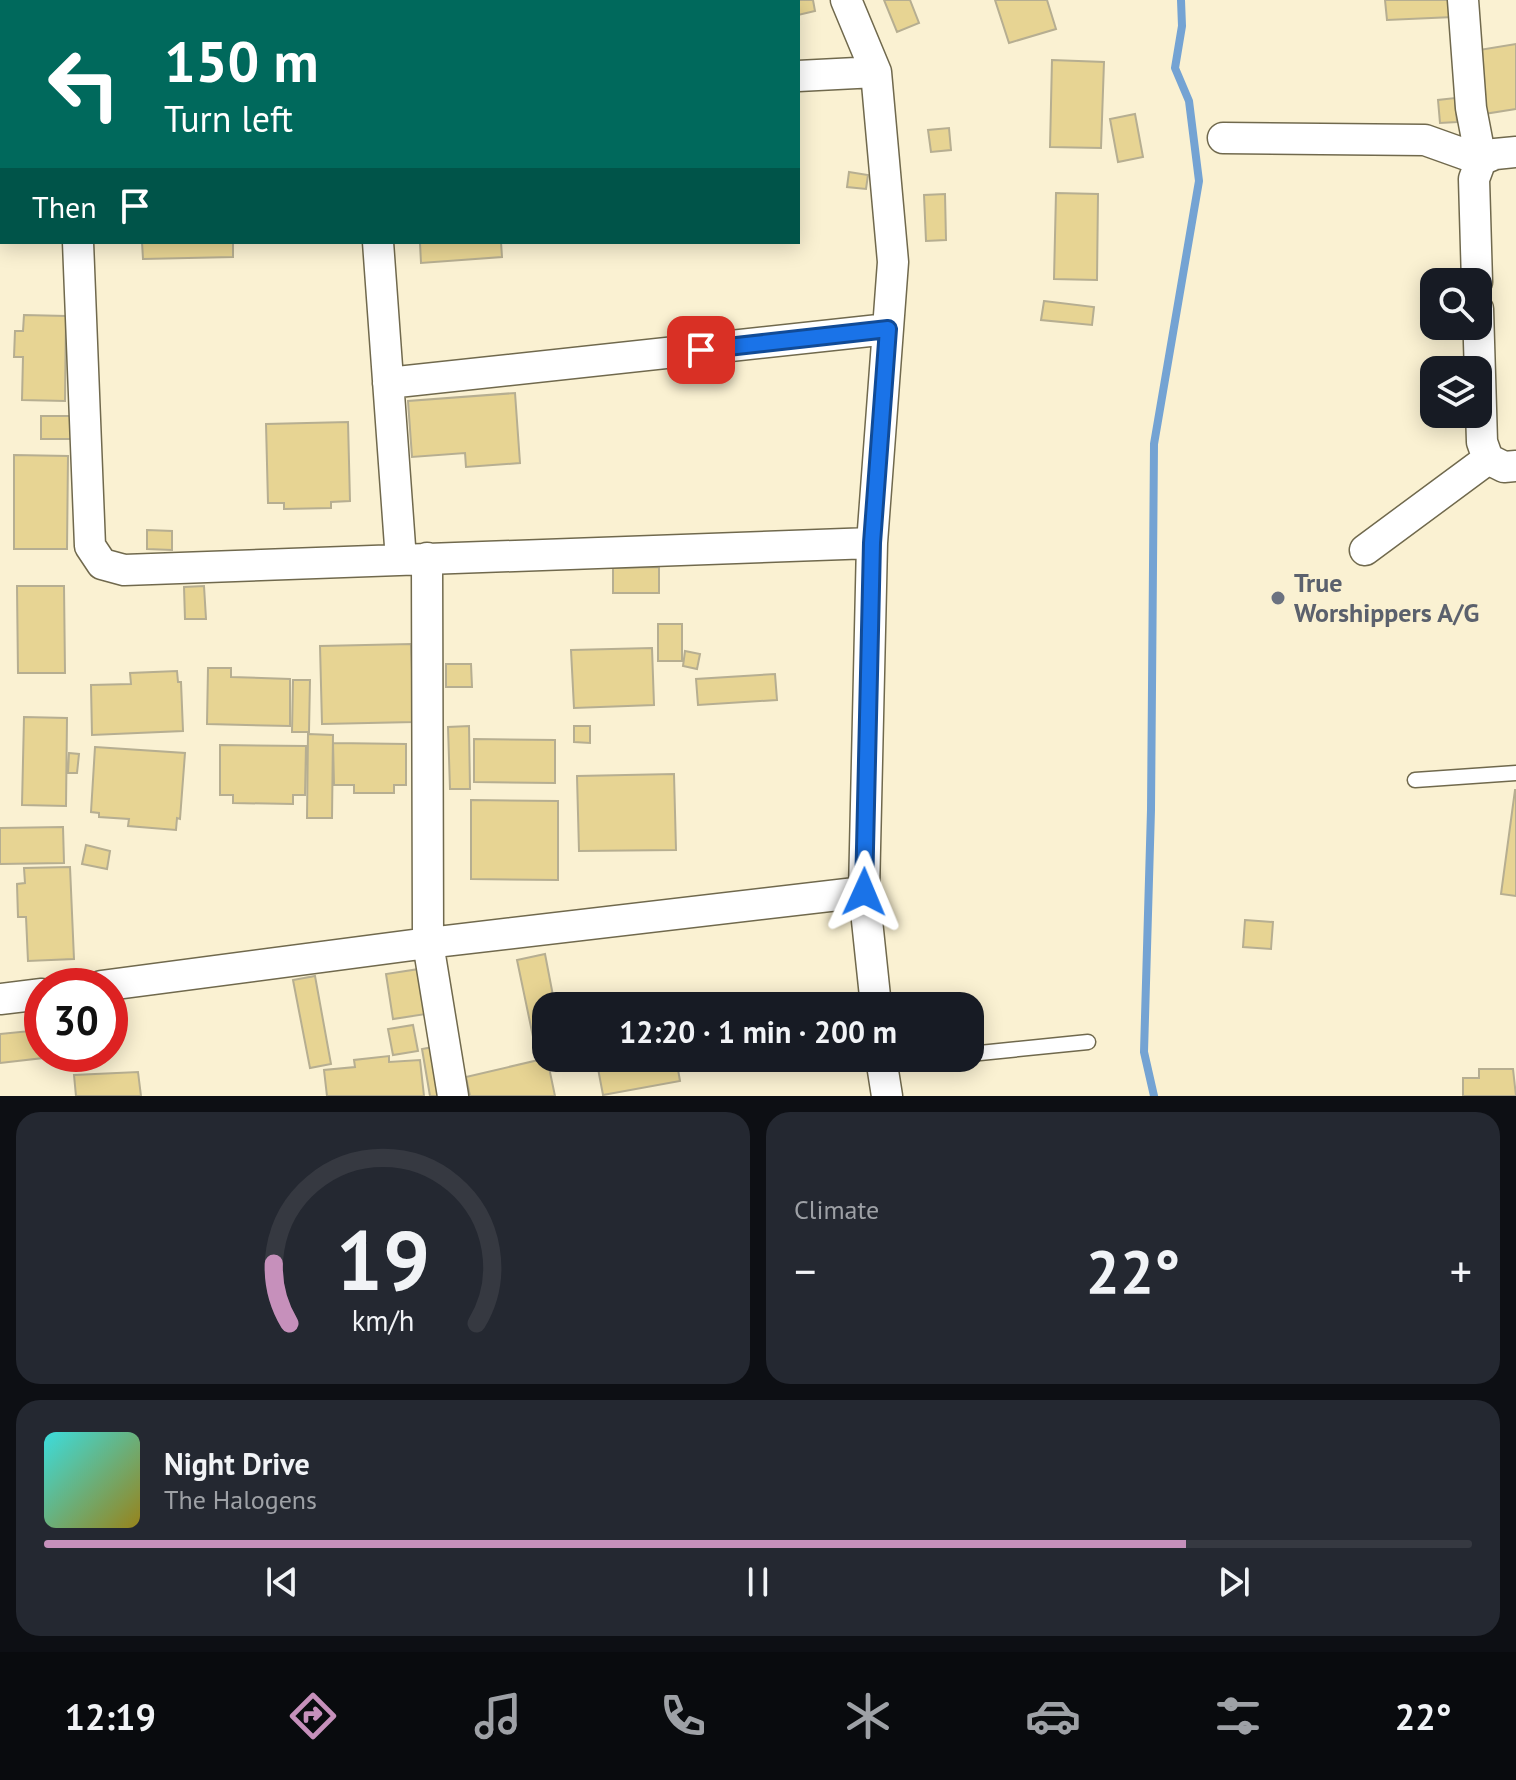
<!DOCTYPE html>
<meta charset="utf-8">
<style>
body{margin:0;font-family:"PT Sans",sans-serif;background:#242831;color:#f1f3f6;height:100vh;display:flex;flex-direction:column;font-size:30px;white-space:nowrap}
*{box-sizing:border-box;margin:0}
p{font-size:26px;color:#9ea1a6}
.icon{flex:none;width:44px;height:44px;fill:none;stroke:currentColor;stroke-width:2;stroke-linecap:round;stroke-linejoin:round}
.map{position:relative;height:1096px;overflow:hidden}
.sheet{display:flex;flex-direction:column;gap:16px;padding:16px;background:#0d0f14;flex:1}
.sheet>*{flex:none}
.banner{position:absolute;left:0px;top:0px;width:800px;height:244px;box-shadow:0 4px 20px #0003;background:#00695c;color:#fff;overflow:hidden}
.fabs{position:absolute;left:1420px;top:268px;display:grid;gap:16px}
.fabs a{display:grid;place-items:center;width:72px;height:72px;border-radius:16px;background:#171b24;box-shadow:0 4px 20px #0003;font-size:40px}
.speed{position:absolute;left:24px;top:968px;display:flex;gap:16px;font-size:40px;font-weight:700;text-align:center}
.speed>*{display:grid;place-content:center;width:104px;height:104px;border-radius:50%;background:#171b24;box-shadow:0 4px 20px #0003;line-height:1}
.speed .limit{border:12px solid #d22;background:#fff;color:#111}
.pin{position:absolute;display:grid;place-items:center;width:68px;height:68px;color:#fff;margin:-34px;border-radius:16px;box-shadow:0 4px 12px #0006}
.me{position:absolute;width:88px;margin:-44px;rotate:1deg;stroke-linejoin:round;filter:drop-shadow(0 0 6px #0008)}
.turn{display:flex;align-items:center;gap:28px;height:168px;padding:0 32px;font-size:36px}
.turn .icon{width:104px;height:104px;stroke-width:2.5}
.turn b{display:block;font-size:56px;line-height:68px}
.then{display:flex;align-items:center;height:76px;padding:0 32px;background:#0003;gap:16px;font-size:30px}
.big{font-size:60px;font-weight:700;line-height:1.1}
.sheet .card{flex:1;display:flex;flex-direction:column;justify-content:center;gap:12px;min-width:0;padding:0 28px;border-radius:24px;background:#242831}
.sheet .dial{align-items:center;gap:0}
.dial svg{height:208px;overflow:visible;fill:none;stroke:#363941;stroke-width:7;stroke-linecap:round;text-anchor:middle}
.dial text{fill:#f1f3f6;stroke:none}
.song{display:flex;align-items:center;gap:24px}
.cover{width:96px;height:96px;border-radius:12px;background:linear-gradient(135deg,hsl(180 70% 55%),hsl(50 70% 35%))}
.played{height:8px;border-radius:4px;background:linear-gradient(90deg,#c690bb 80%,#363941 80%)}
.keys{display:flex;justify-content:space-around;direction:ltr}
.heat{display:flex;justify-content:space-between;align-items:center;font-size:44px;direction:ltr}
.sheet .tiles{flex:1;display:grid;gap:16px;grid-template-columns:1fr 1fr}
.card:last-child{grid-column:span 2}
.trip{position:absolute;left:532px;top:992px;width:452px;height:80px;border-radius:24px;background:#171b24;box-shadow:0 4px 20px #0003;font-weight:700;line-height:80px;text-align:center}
.tab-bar{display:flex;height:128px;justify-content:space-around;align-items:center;background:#090b0e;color:#9ea1a6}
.tab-bar .icon{width:56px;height:56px}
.tab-bar .active{color:#c690bb}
.tab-bar b{font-size:36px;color:#f1f3f6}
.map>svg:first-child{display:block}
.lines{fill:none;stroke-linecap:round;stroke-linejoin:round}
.stream{stroke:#74a3d3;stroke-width:8}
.building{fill:#e7d493;stroke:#b6ae91;stroke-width:2}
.service-casing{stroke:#70694d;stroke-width:17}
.minor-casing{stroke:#70694d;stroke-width:33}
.service{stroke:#fff;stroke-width:14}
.minor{stroke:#fff;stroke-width:30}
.route-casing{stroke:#114b97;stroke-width:20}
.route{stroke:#1a73e8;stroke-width:14}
.worship-dot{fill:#6b7280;stroke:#faf1d2;stroke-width:3}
.labels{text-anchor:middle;stroke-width:6;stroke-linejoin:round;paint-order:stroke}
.worship-label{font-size:26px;font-weight:bold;fill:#5b616d;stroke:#faf1d2;text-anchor:start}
</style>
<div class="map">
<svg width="1516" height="1096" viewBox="0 0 1516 1096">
<rect width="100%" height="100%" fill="#faf1d2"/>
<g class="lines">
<path class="stream" d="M1154,1096L1144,1052L1151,810L1154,444L1199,181L1189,101L1175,68L1182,26L1181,0"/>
</g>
<path class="building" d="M796,0H813L815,11L798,15V2H787Z
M884,0H910L919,23L897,32Z
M995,0H1047L1056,29L1009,43Z
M1385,0H1452L1453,17L1387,20Z
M1516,44V109L1484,114L1473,51Z
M1052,60L1104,62L1101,148L1050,147Z
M1455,98L1457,122L1440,123L1438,100Z
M1135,114L1143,157L1118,162L1110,119Z
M949,128L951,150L931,152L928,130Z
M849,172L868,175L866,189L847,187Z
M1056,193L1098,194L1097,280L1054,279Z
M945,194L946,240L926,241L924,195Z
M142,242H233V257L143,259Z
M501,242L502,257L421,263L420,243Z
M1044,301L1094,307L1092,325L1041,320Z
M24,315L66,316L65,401L22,400L23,357H14L15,331H23Z
M515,393L520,463L466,467L465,453L412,457L408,401Z
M41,416H76V439H41Z
M348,422L350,501L331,502V508L284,509V503H268L266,424Z
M14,455L68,456L67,549H14Z
M147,530L172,531V550L147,549Z
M659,567V593H613V568Z
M17,586H64L65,673H18Z
M204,586L206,619H185L184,587Z
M658,624H682V661H658Z
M411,644L414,722L322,724L320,646Z
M652,648L654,705L574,708L571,650Z
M685,651L700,654L697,669L683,666Z
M446,664H471L472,687H446Z
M208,668H231V677L290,679V726L207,724Z
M177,671L178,682H181L183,731L92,735L91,685L131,684L130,673Z
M775,674L777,700L698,705L696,679Z
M293,680H310L309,732H292Z
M24,717L67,718L66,806L22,805Z
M469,726L470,789H450L448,727Z
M574,726H590V743L574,742Z
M308,734L333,735L332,818H307Z
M474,739L555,740V783L474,782Z
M333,743L406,744V785H394V793H354V785H334Z
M220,745L306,746L305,795H293V804L233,803V795H220Z
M95,747L185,753L180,819L177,818L176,830L128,826L129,819L99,817V813L91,812Z
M69,753L79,754L77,773H68Z
M674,774L676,850L579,851L577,776Z
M1515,790H1516V896L1501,894Z
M471,800L558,801V880L471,879Z
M63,827L64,863L0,864V828Z
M86,845L110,851L107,869L82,864Z
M70,867L74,959L28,961L26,917H18L17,884L25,883L24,868Z
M1245,920L1273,922L1271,949L1243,947Z
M545,954L555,1006H546V1049L536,1051L517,960Z
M419,969L426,1014L393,1019L386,974Z
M315,976L331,1064L310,1068L293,980Z
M413,1025L418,1051L393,1055L388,1029Z
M40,1030L43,1058L0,1063V1034Z
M433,1047L441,1096H430L422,1049Z
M389,1056V1062L420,1060L424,1096H327L324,1070L355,1067L354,1060Z
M547,1058L555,1096H470L466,1077Z
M596,1058H676L680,1081L603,1095Z
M715,1058H799L716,1069Z
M1479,1069H1513L1516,1096H1463V1078H1479Z
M138,1072L141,1096H76L74,1075Z"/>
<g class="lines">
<defs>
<path id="service" d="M1415,780L1516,773
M970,1054L1088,1042
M882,1064L937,1058"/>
<path id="minor" d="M63,0V2
M846,0L876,72L893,262L872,543L864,892L876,1006
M1463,0L1471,108L1481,160L1474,179L1477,282
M798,76L876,72
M0,105H2
M1223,138L1425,140L1481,160L1495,154L1516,152
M78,242L90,546L102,564L124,570L872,543
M378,242L401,560
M1478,309L1482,442L1488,459L1504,467L1516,466
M388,383L888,329
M1365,550L1488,459
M427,558L428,943L453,1096
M101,986L428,943L864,892
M0,999L42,994
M881,1058L887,1096"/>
</defs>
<use href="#service" class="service-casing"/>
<use href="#minor" class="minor-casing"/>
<use href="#service" class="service"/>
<use href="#minor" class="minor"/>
</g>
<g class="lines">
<defs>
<path id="route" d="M701,350L888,329L872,543L864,892"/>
</defs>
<use href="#route" class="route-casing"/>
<use href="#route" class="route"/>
</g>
<circle class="worship-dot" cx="1278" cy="598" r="8"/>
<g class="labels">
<g class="worship-label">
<text x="1294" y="592">True<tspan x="1294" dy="30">Worshippers A/G</tspan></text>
</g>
</g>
</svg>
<div class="fabs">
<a><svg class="icon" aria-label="search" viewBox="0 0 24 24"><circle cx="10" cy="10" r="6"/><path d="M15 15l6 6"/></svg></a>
<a><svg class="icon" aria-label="layers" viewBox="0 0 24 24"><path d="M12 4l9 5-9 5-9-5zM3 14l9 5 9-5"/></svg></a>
</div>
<div class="speed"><div class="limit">30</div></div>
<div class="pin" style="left:701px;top:350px;background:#d93025"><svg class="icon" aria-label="arrive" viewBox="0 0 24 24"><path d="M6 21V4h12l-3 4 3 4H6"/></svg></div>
<svg class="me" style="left:864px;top:892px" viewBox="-20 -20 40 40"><path d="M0-17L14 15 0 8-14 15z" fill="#1a73e8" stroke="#fff" stroke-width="4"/></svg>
<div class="trip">12:20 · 1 min · 200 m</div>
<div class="banner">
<div class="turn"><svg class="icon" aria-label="left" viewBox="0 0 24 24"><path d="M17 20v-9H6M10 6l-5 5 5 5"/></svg><div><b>150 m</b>Turn left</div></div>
<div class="then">Then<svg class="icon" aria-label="arrive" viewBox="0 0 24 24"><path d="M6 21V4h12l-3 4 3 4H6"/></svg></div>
</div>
</div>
<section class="sheet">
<div class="tiles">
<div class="card dial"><svg viewBox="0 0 100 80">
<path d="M14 69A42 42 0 1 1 86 69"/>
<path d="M14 69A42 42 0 0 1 8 46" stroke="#c690bb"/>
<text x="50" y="56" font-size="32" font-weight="700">19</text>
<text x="50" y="72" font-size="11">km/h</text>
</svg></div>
<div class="card"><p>Climate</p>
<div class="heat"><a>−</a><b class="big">22°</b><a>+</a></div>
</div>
<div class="card">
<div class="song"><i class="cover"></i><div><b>Night Drive</b><p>The Halogens</p></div></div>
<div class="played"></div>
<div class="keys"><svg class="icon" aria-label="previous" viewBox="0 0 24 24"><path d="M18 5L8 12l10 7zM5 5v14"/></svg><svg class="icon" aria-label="pause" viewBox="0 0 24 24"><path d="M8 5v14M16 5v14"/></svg><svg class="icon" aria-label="next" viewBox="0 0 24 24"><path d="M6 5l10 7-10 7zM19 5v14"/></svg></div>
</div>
</div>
</section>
<nav class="tab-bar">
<b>12:19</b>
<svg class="icon active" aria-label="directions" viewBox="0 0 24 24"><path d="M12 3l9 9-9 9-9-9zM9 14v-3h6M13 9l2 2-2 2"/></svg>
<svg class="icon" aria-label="music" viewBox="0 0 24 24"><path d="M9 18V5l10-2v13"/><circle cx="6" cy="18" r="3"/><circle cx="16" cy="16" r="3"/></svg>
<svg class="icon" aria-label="phone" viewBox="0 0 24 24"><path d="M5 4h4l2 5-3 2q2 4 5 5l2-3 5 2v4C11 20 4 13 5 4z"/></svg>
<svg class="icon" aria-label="climate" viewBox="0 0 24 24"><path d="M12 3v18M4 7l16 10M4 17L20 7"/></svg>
<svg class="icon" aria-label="car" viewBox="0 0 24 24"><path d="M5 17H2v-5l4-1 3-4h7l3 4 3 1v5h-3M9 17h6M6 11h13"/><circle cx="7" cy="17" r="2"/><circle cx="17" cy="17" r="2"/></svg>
<svg class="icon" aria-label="filters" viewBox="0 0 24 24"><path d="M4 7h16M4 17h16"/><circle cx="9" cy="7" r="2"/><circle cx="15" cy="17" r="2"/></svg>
<b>22°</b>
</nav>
